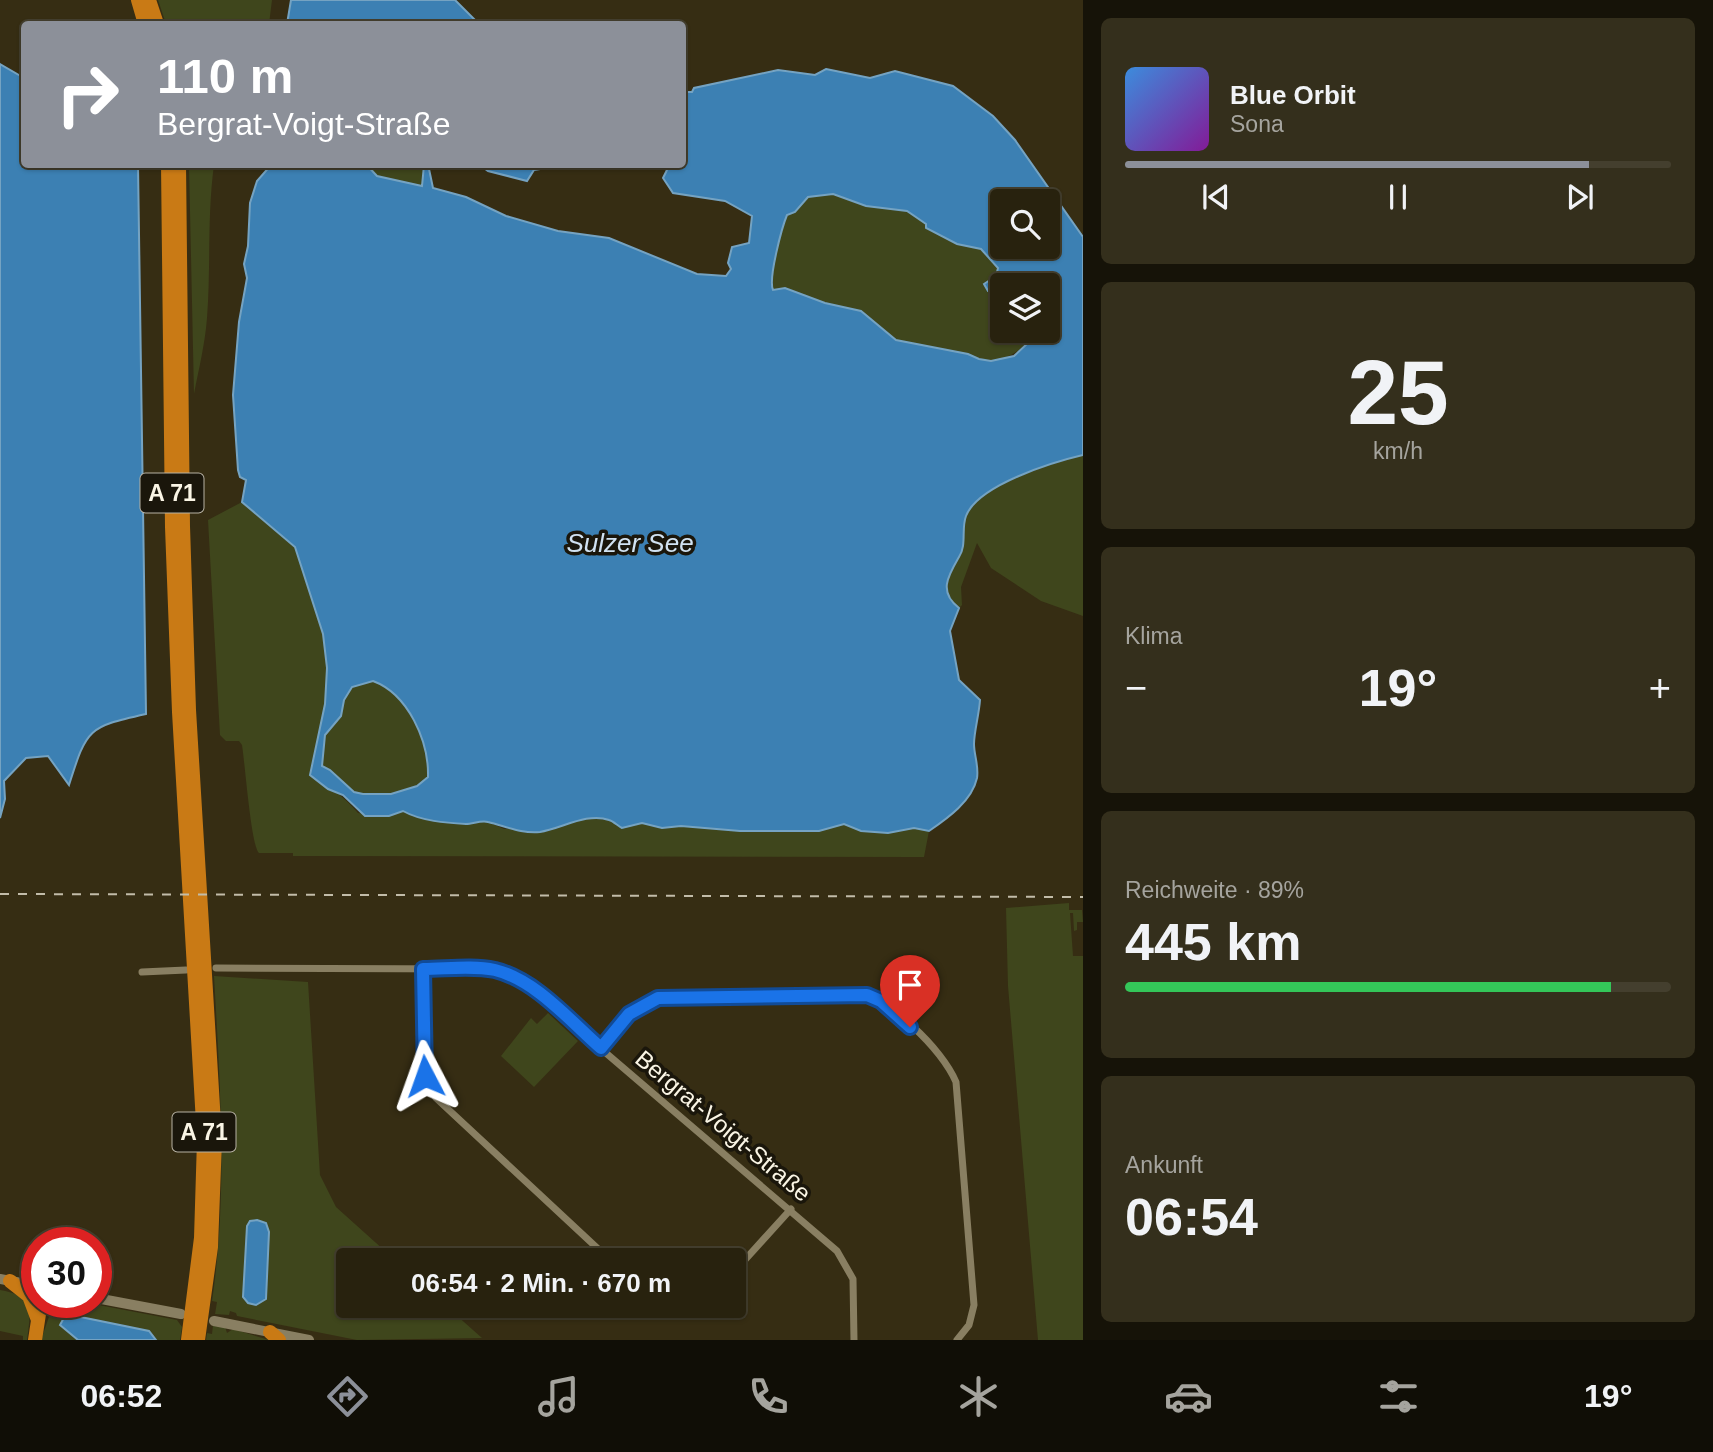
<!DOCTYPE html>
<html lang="de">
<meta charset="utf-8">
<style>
body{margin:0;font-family:Helvetica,sans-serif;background:#342f1c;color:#f1f3f6;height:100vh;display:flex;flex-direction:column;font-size:26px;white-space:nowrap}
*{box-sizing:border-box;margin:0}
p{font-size:23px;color:#a5a49e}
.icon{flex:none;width:38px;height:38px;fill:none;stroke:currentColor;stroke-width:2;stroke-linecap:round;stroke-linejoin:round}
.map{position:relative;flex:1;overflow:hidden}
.side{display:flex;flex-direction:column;gap:18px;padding:18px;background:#161308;width:630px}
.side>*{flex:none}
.top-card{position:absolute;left:21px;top:21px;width:665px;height:147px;border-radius:7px;box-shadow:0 2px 5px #0004,0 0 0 2px #443f2e;background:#8c9099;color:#fff;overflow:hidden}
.tools{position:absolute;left:990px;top:189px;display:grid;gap:14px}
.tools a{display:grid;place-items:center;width:70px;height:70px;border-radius:7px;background:#28220e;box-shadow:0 2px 5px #0004,0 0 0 2px #443f2e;font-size:35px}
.speed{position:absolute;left:21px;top:1227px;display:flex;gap:14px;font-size:35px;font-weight:700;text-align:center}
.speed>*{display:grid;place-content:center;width:91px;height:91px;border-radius:50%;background:#28220e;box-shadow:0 2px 5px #0004,0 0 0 2px #443f2e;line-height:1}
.speed .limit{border:10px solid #d22;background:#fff;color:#111}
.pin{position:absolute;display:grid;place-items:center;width:60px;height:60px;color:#fff;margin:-72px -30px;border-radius:50% 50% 50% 0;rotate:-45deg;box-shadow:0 0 7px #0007}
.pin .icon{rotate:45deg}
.me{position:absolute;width:77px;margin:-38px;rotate:356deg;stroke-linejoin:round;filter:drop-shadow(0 0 5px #0008)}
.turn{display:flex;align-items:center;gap:24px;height:147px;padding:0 21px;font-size:32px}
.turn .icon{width:91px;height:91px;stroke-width:2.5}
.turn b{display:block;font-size:49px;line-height:60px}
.big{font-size:52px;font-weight:700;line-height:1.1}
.side .card{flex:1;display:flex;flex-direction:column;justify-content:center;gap:10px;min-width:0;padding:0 24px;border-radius:10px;background:#342f1c}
.side .dial{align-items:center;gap:0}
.dial b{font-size:91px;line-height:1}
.song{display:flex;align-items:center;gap:21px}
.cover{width:84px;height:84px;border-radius:10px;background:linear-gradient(135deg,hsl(210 70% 55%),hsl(290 70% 35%))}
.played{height:7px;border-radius:4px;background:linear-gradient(90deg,#8c9099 85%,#443f2e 85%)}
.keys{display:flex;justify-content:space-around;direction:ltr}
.heat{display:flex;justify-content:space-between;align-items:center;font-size:38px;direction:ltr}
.charge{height:10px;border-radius:5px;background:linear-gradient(90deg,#34c759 89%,#443f2e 0)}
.trip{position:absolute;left:336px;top:1248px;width:410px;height:70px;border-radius:7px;background:#28220e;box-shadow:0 2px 5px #0004,0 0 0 2px #443f2e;font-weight:700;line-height:70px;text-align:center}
.dock{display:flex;height:112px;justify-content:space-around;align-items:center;background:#100e06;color:#a5a49e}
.dock .icon{width:49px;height:49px}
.dock .current{color:#8c9099}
.dock b{font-size:32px;color:#f1f3f6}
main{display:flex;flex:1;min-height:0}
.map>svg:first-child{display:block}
.green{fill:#3f461c}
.water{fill:#3c80b3;stroke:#75a3c2;stroke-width:2;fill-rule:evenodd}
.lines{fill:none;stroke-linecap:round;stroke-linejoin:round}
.minor{stroke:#897f62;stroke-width:7}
.secondary{stroke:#897f62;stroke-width:10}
.motorway{stroke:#c97a15;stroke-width:14}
.rail{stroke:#c2bca9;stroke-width:2;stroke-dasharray:9 9;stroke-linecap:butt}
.route-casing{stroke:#114b97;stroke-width:18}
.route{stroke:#1a73e8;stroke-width:12}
.labels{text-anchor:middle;stroke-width:7;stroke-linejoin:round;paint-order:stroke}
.shield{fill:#1a160b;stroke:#b7b2a4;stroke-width:2}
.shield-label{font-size:23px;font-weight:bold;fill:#faf5e5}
.street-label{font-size:24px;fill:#faf5e5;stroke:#1a160b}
.water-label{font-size:26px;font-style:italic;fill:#d1e2f1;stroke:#1a160b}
</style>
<main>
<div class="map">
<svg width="1083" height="1340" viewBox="0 0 1083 1340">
<rect width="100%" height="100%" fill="#362d13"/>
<path class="green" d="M158,0H272L269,24H206L198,20L179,19L182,24H166Z
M189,165H214C207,216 211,267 207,318C205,344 199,368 194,394Z
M424,165L423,186L377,176L365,166Z
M828,193L866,206L907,211L943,236L957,244L981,249L998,268V294L1003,293V331H1026L1028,343C1009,359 992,366 968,354L896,340L861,311L825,303L785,288L773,290C768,279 782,227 787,214L795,212L808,197Z
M1083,455V616L1041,601L991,568L977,543L961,587L962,605L959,608C939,592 948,576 957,556C964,543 961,530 966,515C977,487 1055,462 1083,455Z
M242,502L295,547L323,634L327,668L325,704L310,775C328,786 344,796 358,813L389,816L403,811L412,816L465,824L486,821L504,829L566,824L588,818L609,820L622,828L642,823L662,828L681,826L740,831H819L844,824L861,831L888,833L913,828L929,831L924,857L293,856V853H259C251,846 245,763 242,745L239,741H226L220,735L208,520Z
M373,681C408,694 429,741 428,777C412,792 380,800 358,793C348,789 330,775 322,767L325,735L341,716L344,700L352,687Z
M1069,903V910H1082L1083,922H1077V930L1074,931L1073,913H1070L1073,956H1083V1340H1038L1008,986L1006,908Z
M214,976L308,982L320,1175L336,1207L395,1260H348V1306H446L482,1338L357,1340L237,1316L236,1313L230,1311L229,1315L215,1314L217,1302L212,1301C228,1195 220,1081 214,976Z
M548,1013L578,1041L534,1087L501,1056L531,1018L537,1024Z
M0,1290C35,1296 31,1309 27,1340H23V1336L0,1331Z
M54,1302H83L177,1320L182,1327L180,1340H156L149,1331L140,1340H41Z
M213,1325L225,1327L227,1333L233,1329L269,1340H206L207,1333L212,1334Z"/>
<path class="water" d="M291,0H455L479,24H287Z
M0,64L24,78V164L138,165L146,714C88,727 87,728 69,785L48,756L26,758L4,781L5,799L0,818Z
M826,69L870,78L895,71L953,86L993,116L1015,140L1083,237V455C1053,462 978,485 966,516C961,529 967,545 959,557C948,576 938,592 959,608L950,631L959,680L980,700C979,715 974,732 974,744C974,755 979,766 977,778C972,801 948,818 929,831L914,828L888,833L861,831L844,824L819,831H740L681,826L662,828L642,823L622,828C618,826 613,821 609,820C587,812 561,829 540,832C522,834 505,826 488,822C481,820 473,824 466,824C446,823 421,821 403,811L389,816H365L343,795L328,789L310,775L325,704L327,668L323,634L295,547L242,502L246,480L240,477L238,470L233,395L239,322L247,278L244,264L248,246L250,203L257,181L271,165L366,164L377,176L422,186L424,165H436L429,169L433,188L466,197L506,216L558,231L609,238L697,274L726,276L731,269L728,263L732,247L749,243L752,216L725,201L673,193L663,178L667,170L661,165L682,164L683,87L684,92H692L694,88L778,70L815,75ZM833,194L866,206L907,211L926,224V228L957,244L981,249L998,268L996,276L984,284L988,291L1003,293V285H1048V331H1026L1028,343L1014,356L991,361L979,359L968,354L896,340L861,311L825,303L785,288L773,290C768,279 782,227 787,215L795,212L808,197ZM1048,201V247H1003V201ZM373,681C408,694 429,741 428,777L417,786L391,794H363L354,792L330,770L322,766L325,735L341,716L344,700L352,687Z
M480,165V164L565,165L534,170L527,181L488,171Z
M257,1220L266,1223L269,1232L266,1299L256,1305L248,1303L243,1297L247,1226L250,1221Z
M66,1314L149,1331L156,1340H78L60,1325Z"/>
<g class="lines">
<path class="minor" d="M216,968L475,969L492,970L523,982L837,1251L853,1279L854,1340
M423,969C424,1009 413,1063 436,1098L610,1260
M142,972L186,970
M601,1048L629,1014L658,998L855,994C890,998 942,1049 956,1082L974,1305L969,1325L957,1340
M733,1273L791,1209"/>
<path class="secondary" d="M0,1279L37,1286
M96,1298L181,1314
M214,1321L309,1340"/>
<path class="motorway" d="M138,0L145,24
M149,0L157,24
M168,164L172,527L179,712L204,1140L201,1238L188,1340
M179,164L183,526L189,710L215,1140L211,1247L198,1340
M10,1281L29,1296L38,1320
M270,1332L279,1340
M35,1340L39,1314"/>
<path class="rail" d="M0,894L1083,897"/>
</g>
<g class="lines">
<defs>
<path id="route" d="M425,1076L423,969C446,969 472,965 495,970C536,980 570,1021 601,1048L629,1014L658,998L867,995L881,1001L910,1027"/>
</defs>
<use href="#route" class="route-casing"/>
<use href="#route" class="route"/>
</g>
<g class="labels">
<g class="shield">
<rect x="140.5" y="473.5" width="63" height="39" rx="5"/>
<rect x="172.5" y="1112.5" width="63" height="39" rx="5"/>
</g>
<g class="shield-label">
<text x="172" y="501">A 71</text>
<text x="204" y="1140">A 71</text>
</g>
<g class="street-label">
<text transform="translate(723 1126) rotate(40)" y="8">Bergrat-Voigt-Straße</text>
</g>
<g class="water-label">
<text x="630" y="552">Sulzer See</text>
</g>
</g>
</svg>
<div class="tools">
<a><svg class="icon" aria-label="search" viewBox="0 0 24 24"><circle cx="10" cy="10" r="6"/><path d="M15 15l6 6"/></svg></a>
<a><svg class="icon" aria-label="layers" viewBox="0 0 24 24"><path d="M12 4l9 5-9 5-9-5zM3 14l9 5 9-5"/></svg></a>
</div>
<div class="speed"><div class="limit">30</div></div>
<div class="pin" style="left:910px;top:1027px;background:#d93025"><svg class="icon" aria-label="arrive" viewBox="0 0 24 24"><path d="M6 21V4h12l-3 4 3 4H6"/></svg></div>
<svg class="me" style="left:425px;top:1076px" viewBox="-20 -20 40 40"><path d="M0-17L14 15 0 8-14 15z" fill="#1a73e8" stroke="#fff" stroke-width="4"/></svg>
<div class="trip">06:54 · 2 Min. · 670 m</div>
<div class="top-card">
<div class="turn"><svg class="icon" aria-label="right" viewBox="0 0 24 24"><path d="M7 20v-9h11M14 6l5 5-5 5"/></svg><div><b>110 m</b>Bergrat-Voigt-Straße</div></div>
</div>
</div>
<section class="side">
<div class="card">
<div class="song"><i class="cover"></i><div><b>Blue Orbit</b><p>Sona</p></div></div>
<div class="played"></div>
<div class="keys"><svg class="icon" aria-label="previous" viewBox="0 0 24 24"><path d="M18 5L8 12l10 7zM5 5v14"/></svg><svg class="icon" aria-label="pause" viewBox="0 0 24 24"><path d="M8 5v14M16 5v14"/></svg><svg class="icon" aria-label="next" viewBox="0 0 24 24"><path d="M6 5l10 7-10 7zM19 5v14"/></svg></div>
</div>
<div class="card dial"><b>25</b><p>km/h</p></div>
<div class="card"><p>Klima</p>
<div class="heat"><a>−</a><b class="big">19°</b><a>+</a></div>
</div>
<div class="card"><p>Reichweite · 89%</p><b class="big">445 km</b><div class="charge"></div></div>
<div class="card"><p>Ankunft</p><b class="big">06:54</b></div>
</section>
</main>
<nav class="dock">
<b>06:52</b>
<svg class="icon current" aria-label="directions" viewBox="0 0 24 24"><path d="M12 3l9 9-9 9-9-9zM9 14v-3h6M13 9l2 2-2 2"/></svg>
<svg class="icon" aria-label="music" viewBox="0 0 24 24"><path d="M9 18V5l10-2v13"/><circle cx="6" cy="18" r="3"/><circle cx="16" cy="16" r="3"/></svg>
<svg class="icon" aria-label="phone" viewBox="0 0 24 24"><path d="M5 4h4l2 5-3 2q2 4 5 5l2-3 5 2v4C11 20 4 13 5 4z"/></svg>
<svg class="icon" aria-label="climate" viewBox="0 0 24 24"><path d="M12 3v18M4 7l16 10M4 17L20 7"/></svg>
<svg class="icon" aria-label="car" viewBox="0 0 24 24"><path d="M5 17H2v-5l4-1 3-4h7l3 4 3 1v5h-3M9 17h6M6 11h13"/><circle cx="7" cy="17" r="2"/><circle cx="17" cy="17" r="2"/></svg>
<svg class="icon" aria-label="filters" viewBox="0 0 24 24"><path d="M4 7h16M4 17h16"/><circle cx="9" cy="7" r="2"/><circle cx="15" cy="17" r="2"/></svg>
<b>19°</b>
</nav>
